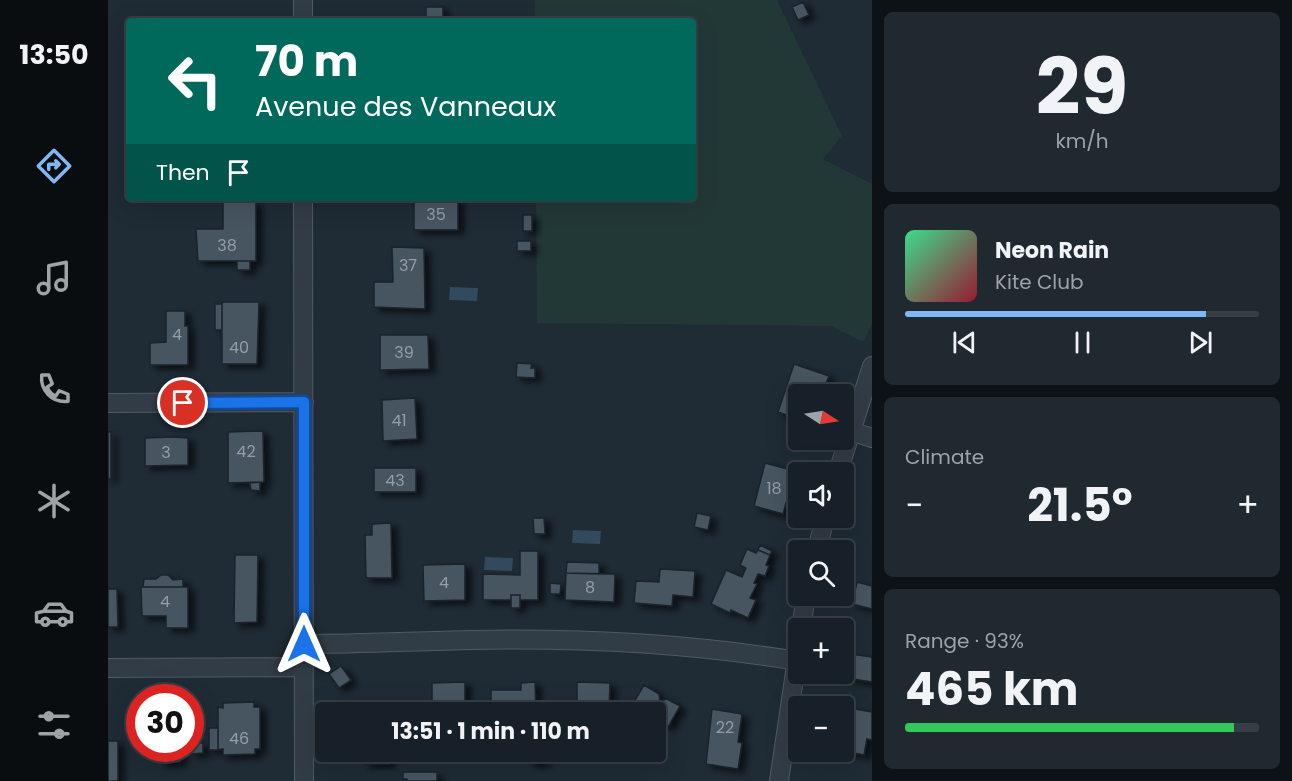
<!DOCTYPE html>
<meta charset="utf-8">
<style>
body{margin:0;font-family:Poppins,sans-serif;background:#202830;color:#f1f3f6;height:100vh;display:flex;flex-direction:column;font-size:22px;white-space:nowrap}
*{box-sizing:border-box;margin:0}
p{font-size:20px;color:#9ea3a8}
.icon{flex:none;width:33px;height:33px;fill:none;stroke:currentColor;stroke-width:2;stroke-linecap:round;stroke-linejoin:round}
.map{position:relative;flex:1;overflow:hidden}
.drawer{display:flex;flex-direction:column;gap:12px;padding:12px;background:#0d1216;width:420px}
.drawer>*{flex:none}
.banner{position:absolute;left:18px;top:18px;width:570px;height:183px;border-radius:6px;box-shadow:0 6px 24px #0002,0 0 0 2px #363e45;background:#00695c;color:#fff;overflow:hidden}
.needle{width:39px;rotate:102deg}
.buttons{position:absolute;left:680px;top:384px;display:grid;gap:12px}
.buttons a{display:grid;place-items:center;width:66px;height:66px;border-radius:6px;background:#172028;box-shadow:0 6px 24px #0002,0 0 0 2px #363e45;font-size:30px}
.speed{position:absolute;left:18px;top:684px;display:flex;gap:12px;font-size:30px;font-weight:700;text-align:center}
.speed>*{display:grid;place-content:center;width:78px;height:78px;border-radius:50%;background:#172028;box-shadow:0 6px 24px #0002,0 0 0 2px #363e45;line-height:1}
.speed .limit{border:9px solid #d22;background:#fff;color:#111}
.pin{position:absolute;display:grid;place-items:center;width:51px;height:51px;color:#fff;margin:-26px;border:3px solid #fff;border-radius:50%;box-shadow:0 2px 6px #0007}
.me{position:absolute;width:66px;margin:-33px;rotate:0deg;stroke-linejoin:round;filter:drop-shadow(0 0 4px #0008)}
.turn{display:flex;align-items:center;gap:21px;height:126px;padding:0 30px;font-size:27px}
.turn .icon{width:78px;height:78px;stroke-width:2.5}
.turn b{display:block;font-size:42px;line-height:51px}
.then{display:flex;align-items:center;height:57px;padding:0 30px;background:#0003;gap:12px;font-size:22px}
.big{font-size:45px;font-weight:700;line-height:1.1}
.drawer .card{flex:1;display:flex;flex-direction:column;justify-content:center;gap:9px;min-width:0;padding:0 21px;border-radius:9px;background:#202830}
.drawer .dial{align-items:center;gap:0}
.dial b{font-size:78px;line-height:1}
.song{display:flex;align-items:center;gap:18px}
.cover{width:72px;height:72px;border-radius:9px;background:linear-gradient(135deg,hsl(150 70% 55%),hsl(350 70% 35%))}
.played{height:6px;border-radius:3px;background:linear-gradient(90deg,#7eb9f6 85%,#363e45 85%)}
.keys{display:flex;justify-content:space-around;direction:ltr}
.heat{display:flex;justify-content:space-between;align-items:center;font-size:33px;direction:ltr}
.charge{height:9px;border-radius:4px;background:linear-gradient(90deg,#34c759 93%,#363e45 0)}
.trip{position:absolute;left:207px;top:702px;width:351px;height:60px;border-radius:6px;background:#172028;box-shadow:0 6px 24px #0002,0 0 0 2px #363e45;font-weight:700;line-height:60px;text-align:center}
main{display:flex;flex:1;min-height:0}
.tabs{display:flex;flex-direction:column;width:108px;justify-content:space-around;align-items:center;background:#090d10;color:#9ea3a8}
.tabs .icon{width:42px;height:42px}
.tabs .current{color:#7eb9f6}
.tabs b{font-size:27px;color:#f1f3f6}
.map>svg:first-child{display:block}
.green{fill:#223837}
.water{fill:#33495d}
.building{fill:#475561;stroke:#1a232c;stroke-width:1.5;filter:url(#shadow)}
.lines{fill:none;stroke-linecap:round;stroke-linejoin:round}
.street-casing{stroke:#505a64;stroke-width:20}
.street{stroke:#323c46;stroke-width:18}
.route-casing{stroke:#114b97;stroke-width:15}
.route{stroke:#1a73e8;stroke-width:10}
.labels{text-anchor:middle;stroke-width:6;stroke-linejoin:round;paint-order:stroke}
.number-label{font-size:16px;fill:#939eaa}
</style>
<main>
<nav class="tabs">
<b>13:50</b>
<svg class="icon current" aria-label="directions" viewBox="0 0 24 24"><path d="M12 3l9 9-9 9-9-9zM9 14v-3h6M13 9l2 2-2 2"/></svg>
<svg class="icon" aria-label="music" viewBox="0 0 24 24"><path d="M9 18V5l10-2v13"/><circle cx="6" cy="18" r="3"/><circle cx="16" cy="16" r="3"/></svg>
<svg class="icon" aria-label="phone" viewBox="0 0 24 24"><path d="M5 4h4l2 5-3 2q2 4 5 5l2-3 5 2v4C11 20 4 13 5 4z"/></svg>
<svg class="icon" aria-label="climate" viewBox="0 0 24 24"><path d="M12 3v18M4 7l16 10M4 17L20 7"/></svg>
<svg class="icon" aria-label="car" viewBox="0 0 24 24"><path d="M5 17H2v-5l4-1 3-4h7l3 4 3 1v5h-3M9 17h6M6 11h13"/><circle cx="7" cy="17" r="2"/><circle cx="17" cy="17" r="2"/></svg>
<svg class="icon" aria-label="filters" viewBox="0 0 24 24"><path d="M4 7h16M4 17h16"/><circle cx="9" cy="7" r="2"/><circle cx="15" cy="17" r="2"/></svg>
</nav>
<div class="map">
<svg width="764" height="781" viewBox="0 0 764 781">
<defs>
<filter id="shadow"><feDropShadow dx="6" dy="4" stdDeviation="3" flood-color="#0009"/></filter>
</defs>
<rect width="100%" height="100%" fill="#1f2b35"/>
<path class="green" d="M427,0H669L734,136L715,159L764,184V324L755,342L723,326L429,323L428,198H585V21H427Z"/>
<path class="water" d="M342,287L370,288L369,301L341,300Z
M465,530L493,531L492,544L464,543Z
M377,557L405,558L404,571L376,570Z"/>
<path class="building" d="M695,2L701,15L690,20L684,7Z
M318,7H335V21H318Z
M306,198H350V230H306Z
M115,202H148V261H90L88,229H115Z
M415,215H424V231H415Z
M409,241H423V251H409Z
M284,247L316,248L317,309L266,307V282H285Z
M129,261H142V270H129Z
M114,302H151L149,364H114Z
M107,304H114V330H107Z
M58,311H77V326H80V365H42V343L58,342Z
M272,335H320L321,369L272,370Z
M409,363L424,364L423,368H427V378L408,377Z
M686,364L721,376L714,394H690V419L670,412Z
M307,398L309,439L275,441L274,400Z
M155,431L156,482L120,483V432Z
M0,432H3V479H0Z
M65,437L80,438V465L37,466V438Z
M657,463L687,471L675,514L646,506Z
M266,468H308V492H266Z
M152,482V491L143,490L142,483Z
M589,513L603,516L600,530L586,527Z
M425,518H436L437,534H426Z
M283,523L284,578H258L257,535H264V524Z
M652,545L664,551L662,555L650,550Z
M639,549L648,553L650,550L662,555L658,565L661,566L657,576L650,574L646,583L649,584L642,598L648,600L640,618L623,610L622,613L603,604L618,570L634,577L638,568L632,565Z
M412,551H430V600H412V595H403V600H375V574L412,575Z
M127,555H150L149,622L126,623Z
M459,562L491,563V574L458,573Z
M357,564V600L316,601L315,565Z
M552,569L587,571L585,597L565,595L564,606L526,603L528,581L551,582Z
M458,573L507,574L506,602L457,600Z
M53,575H60L65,580L75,579V587H35L36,579H48Z
M749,582L764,586V609L744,604Z
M442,583L453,584L452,594H442Z
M33,587H80V628H58V616H34Z
M0,589H9L10,627H0Z
M403,595H412V608H403Z
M742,654L764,657V682L739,678Z
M233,666L243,680L231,688L221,674Z
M357,682V712H324V683Z
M427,682L428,712H383V690H413V683Z
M469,682L502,683L501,712H469Z
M536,685L551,694L552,701L559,699L572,706L560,727L548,719V712H536L524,705Z
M146,702V707H152V749H147V754L115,755V749L110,750V707L115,708V703Z
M256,703H285V712H256Z
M735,707L764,712V740L759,739L756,755L735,751Z
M604,709L634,714L630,742L634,743L630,769L598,764Z
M101,728H110V750H101Z
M0,741H10V781H0Z
M83,743H95V753L84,754Z
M49,748H75V753H49Z
M256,752H286V755H256Z
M421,752H436V763H421Z
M52,753H72V762L52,763Z
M256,755H281V764H256Z
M295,772H329V781H299V779H295Z"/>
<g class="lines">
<defs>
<path id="street" d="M195,0V21
M195,198L196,781
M0,403L196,402
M743,431L764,438
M730,472L764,366
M709,550L717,518
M693,628L698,596
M196,644C253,644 309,641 365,640C471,638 585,644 689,661
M0,668L196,667
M671,781L690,652"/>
</defs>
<use href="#street" class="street-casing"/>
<use href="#street" class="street"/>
</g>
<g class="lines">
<defs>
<path id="route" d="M75,403L196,402V644"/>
</defs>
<use href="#route" class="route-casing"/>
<use href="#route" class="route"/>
</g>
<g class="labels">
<g class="number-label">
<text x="328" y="220">35</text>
<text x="119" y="251">38</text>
<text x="300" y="271">37</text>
<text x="69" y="340">4</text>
<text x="131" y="353">40</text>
<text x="296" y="358">39</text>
<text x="291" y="426">41</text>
<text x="138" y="457">42</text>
<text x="58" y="458">3</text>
<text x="287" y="486">43</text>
<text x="666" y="494">18</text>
<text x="336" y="588">4</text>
<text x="482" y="593">8</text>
<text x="57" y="607">4</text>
<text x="617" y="733">22</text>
<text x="131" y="744">46</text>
</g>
</g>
</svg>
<div class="buttons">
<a><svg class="needle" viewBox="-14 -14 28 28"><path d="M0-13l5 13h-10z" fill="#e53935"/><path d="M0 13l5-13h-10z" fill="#9ea3a8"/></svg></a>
<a><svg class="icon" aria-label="sound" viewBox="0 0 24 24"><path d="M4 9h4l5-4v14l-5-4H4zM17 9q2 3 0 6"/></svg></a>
<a><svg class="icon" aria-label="search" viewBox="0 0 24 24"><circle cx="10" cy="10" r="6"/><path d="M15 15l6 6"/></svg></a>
<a>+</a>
<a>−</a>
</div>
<div class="speed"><div class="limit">30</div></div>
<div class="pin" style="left:75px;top:403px;background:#d93025"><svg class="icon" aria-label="arrive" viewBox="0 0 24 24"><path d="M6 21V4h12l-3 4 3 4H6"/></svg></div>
<svg class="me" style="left:196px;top:644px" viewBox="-20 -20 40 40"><path d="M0-17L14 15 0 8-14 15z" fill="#1a73e8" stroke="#fff" stroke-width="4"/></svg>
<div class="trip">13:51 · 1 min · 110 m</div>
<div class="banner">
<div class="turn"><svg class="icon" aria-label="left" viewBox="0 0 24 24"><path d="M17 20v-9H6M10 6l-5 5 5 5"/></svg><div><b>70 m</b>Avenue des Vanneaux</div></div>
<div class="then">Then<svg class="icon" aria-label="arrive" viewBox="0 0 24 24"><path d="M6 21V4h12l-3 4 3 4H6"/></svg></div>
</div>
</div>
<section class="drawer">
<div class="card dial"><b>29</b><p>km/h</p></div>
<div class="card">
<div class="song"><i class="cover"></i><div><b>Neon Rain</b><p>Kite Club</p></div></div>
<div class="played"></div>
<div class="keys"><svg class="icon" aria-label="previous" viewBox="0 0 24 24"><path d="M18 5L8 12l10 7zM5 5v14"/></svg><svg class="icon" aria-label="pause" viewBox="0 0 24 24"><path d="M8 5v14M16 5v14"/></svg><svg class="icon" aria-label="next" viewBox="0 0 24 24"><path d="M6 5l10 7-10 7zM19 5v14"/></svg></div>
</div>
<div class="card"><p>Climate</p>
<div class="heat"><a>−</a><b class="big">21.5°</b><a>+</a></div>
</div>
<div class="card"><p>Range · 93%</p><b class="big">465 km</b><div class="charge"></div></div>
</section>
</main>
